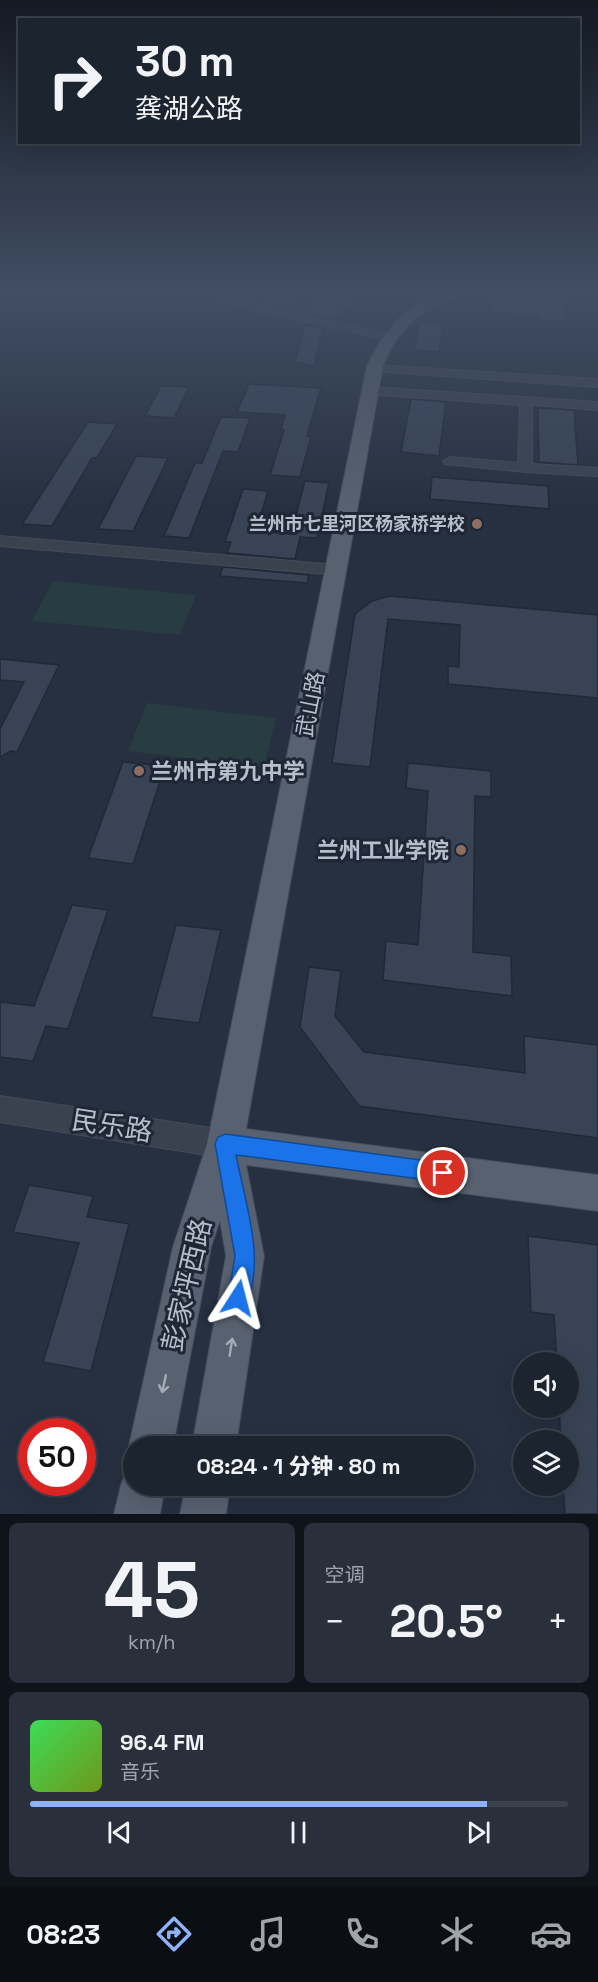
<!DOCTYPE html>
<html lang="zh">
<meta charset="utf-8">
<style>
body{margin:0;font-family:"Space Grotesk","Noto Sans SC",sans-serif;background:#29303c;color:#f1f3f6;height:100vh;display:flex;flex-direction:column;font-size:22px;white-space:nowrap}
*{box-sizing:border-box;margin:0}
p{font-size:20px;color:#a0a4ab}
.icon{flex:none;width:33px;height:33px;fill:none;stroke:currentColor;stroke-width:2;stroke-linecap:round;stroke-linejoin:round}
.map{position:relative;height:1514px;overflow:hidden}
.side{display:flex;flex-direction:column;gap:9px;padding:9px;background:#0f141a;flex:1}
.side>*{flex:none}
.banner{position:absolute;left:18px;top:18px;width:562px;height:126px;border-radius:0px;box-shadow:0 6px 24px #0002,0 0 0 2px #3a414c;background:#1c2430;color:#f1f3f6;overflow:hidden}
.controls{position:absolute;left:513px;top:1352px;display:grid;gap:12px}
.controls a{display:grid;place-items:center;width:66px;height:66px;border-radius:50%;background:#1c2430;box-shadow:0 6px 24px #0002,0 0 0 2px #3a414c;font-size:30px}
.speed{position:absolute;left:18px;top:1418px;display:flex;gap:12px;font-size:30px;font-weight:700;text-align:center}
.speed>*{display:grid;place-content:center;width:78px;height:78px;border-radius:50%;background:#1c2430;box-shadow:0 6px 24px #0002,0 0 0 2px #3a414c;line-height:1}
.speed .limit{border:9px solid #d22;background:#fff;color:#111}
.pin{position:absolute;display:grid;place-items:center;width:51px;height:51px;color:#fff;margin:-26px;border:3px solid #fff;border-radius:50%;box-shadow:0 2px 6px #0007}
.me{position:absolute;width:66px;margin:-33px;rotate:9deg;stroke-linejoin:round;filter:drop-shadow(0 0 4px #0008)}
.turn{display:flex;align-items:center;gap:21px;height:126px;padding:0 18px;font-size:27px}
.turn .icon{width:78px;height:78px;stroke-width:2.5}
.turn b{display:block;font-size:42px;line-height:51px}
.big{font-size:45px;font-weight:800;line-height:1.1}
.side .tile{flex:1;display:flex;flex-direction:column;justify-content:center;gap:9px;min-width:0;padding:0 21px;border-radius:9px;background:#29303c}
.side .dial{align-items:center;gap:0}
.dial b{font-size:78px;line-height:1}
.song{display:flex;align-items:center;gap:18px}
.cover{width:72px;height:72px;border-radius:9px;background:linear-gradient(135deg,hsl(130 70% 55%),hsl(80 70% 35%))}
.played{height:6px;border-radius:3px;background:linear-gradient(90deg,#8eb1f8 85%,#3a414c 85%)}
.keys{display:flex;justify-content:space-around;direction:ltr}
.heat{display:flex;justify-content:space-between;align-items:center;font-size:33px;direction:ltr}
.side .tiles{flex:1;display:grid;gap:9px;grid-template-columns:1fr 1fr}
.tile:last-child{grid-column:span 2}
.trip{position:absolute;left:123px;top:1436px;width:351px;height:60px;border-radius:30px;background:#1c2430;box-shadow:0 6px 24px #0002,0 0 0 2px #3a414c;font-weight:800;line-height:60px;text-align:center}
.tab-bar{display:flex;height:96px;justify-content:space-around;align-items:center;background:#0b0e13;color:#a0a4ab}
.tab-bar .icon{width:42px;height:42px}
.tab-bar .active{color:#8eb1f8}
.tab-bar b{font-size:27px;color:#f1f3f6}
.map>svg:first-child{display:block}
.green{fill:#283d41}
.building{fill:#384356;stroke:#212937;stroke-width:1.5}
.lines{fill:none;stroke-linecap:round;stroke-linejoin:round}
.minor-casing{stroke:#434b59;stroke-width:2}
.major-casing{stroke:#434b59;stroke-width:2}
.minor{fill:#3a4250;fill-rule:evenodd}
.major{fill:#586170;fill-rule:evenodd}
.oneway{stroke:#a3abb9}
.route{fill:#1a73e8;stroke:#114b97;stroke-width:1.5}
.education-dot{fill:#8d6e63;stroke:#1f2736;stroke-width:2}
.labels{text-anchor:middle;stroke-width:6;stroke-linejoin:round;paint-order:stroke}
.far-poi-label{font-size:18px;font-weight:bold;fill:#b6bdcb;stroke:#1f2736;text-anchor:end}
.street-label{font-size:22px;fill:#b6bdcb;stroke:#1f2736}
.poi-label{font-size:22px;font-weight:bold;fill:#b6bdcb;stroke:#1f2736;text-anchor:start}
.near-street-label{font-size:27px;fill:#b6bdcb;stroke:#1f2736}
</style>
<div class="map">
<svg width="598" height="1514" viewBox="0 0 598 1514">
<rect width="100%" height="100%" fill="#263040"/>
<path class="green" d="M53,581L196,595L180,635L32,621Z
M147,703L276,718L264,768L128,751Z"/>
<path class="building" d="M491,295L563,298L566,322L538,320V316L490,313Z
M323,297L353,303L333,320L308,314L309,308Z
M420,321L443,323L439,352L414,350Z
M305,324L323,328L314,366L295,362Z
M249,384L321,388L307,436L311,437L300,477L270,475L284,430L281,429L285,415L237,412Z
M161,386L189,387L174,418L145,416Z
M411,399L446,402L439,456L401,452Z
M538,408L574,410L578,465L539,462Z
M221,417L250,418L238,452L223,451L189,538L164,536L195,463H202Z
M88,422L117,424L97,458H92L52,526L22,524Z
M136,456L168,458L133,531L98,529Z
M432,477L548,486L549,509L430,499Z
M305,481L329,483L317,538L300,537L295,559L227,553L231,542H225L243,489L268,491L256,531L291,534Z
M223,567L309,575L307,583L220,576Z
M390,596L598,615V698L448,684V666L459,667L460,625L388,619L370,767L332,763L355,614L372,601Z
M0,659L59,665L17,752L11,751L0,757V729L24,682L0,680Z
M123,762L165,766L133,864L88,858Z
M408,763L491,771V797L475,796L473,952L511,956L512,996L383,980L386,941L418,945L428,791L406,788Z
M72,905L108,910L68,1029L46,1026L33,1061L0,1057V1002L34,1006Z
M176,925L221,930L199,1023L151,1017Z
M309,967L341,971L335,1016L364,1052L525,1073L524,1036L598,1045V1138L359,1106L300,1027Z
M29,1185L93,1196L87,1217L129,1224L91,1371L43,1362L79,1243L13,1232Z
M528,1236L598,1245V1514H565L563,1485H568V1440H561L559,1407H568V1362H557L554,1315L531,1312Z"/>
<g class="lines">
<defs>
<path id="minor" d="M215,295H230L262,306L281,295H294L273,309L389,334L395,337L389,340L246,309Z
M375,365L598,379V387L371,371V367Z
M371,387L598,402V410L532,405V464L598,468V476L525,472L445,464L443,461L450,457L518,463L520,405L367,394L365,391Z
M0,536L337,565L345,570L337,575L0,546Z
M0,1096L225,1130L235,1134L239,1144L235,1154L225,1158L0,1122Z"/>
<path id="major" d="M437,295H458C451,301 440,303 432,308C408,320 393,341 383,366L246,1129L598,1175V1211L246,1165L264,1256L236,1446H192L226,1256L220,1220L211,1247L173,1446H134V1456L129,1446L173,1247L207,1144L367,366C382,334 403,307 437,295Z
M134,1467V1485H165L160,1514H114L121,1485L127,1469Z
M186,1485H230L226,1514H180Z"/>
</defs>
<use href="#minor" class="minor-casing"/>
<use href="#major" class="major-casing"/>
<use href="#minor" class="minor"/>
<use href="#major" class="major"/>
</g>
<defs><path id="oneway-shaft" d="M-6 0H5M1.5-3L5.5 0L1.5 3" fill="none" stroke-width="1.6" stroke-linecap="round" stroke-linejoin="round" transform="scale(1.5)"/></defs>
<g class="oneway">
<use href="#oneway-shaft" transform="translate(231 1347) rotate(-81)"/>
<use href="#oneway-shaft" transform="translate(164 1384) rotate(102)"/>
</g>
<linearGradient id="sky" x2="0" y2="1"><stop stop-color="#151a23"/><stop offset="0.58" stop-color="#414e64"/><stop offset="1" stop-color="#414e64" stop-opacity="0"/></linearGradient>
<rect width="598" height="507" fill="url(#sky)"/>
<path class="route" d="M225,1134L443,1163L450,1166L452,1173L450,1179L443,1182L236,1155C245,1203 266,1258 246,1306L238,1309L231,1306L228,1298L235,1256L215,1144L218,1137Z"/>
<g class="education-dot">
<circle cx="477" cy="524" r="6"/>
<circle cx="139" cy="771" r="6"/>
<circle cx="461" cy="850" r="6"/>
</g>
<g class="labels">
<g class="far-poi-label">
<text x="465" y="530">兰州市七里河区杨家桥学校</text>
</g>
<g class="street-label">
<text transform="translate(310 704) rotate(-79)" y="8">武山路</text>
</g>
<g class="poi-label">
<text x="151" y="779">兰州市第九中学</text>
<text x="449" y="858" text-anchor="end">兰州工业学院</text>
</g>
<g class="near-street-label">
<text transform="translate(112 1126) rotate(9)" y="9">民乐路</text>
<text transform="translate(187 1285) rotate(-77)" y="9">彭家坪西路</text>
</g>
</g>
</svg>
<div class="controls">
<a><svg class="icon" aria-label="sound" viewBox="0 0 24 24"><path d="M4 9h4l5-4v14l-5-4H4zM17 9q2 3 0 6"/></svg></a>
<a><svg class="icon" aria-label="layers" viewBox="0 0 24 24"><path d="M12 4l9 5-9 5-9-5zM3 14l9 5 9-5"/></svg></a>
</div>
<div class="speed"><div class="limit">50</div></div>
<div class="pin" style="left:443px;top:1173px;background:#d93025"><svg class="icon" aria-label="arrive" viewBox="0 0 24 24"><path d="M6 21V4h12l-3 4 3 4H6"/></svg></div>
<svg class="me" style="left:238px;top:1298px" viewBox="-20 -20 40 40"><path d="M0-17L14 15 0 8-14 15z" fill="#1a73e8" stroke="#fff" stroke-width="4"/></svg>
<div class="trip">08:24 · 1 分钟 · 80 m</div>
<div class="banner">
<div class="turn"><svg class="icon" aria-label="right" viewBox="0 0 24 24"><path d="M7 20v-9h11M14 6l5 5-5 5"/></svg><div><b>30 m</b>龚湖公路</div></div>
</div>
</div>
<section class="side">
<div class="tiles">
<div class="tile dial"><b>45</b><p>km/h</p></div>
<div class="tile"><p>空调</p>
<div class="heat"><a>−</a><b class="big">20.5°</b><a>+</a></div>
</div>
<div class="tile">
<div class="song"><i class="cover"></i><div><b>96.4 FM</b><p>音乐</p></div></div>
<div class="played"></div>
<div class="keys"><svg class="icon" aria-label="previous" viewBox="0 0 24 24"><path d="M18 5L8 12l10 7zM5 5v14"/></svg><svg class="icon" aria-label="pause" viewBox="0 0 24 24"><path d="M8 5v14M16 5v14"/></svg><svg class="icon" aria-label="next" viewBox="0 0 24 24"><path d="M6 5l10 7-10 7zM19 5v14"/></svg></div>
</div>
</div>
</section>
<nav class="tab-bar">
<b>08:23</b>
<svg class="icon active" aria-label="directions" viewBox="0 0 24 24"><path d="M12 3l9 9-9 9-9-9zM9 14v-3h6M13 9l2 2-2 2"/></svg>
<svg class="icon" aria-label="music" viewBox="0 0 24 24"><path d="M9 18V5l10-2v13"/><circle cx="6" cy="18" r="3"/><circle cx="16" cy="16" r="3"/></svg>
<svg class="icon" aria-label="phone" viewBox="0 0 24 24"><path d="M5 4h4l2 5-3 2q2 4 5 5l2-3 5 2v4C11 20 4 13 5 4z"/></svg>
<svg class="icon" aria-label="climate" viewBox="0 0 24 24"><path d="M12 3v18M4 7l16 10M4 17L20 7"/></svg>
<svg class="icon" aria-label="car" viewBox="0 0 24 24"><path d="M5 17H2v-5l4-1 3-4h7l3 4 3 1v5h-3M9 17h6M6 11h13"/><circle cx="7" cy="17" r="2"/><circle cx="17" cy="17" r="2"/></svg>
</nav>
